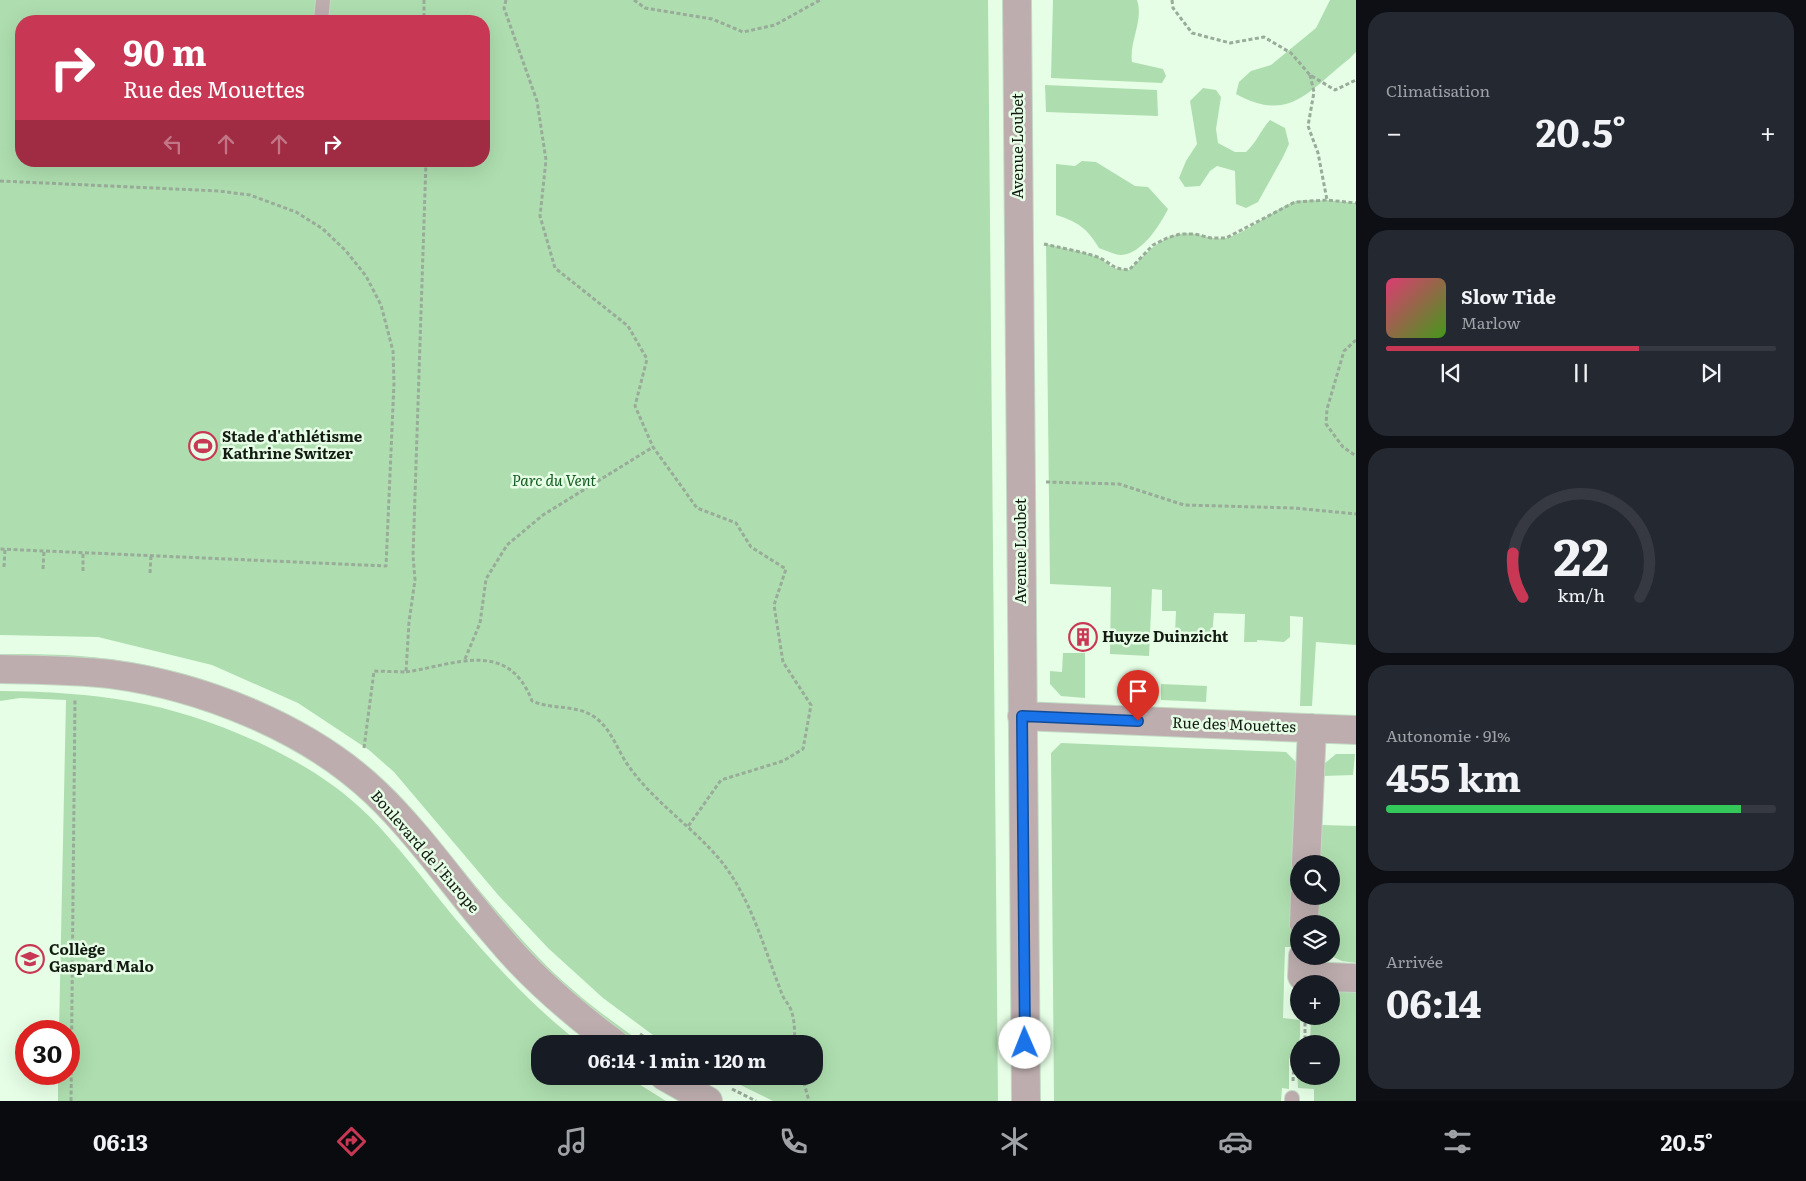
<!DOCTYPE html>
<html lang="fr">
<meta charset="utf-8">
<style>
body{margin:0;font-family:Literata,serif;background:#242831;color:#f1f3f6;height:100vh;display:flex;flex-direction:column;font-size:19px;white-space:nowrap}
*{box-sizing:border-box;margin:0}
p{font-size:16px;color:#9ea1a6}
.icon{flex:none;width:28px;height:28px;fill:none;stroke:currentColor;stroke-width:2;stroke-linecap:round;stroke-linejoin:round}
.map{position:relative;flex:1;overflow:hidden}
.panel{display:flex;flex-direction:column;gap:12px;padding:12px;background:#0d0f14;width:450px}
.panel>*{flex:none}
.hud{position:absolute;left:15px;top:15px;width:475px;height:152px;border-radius:20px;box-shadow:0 5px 20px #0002;background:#c83855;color:#fff;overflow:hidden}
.tools{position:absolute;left:1290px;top:855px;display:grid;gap:10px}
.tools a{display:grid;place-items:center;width:50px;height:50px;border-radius:50%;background:#171b24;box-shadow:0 5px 20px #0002;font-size:25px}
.speed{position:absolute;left:15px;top:1020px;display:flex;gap:10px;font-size:25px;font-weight:700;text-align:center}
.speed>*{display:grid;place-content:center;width:65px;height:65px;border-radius:50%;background:#171b24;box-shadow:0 5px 20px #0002;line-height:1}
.speed .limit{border:8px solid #d22;background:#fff;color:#111}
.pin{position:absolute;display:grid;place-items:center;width:42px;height:42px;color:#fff;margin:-51px -21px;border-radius:50% 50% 50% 0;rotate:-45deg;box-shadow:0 0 5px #0007}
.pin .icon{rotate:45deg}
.me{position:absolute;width:55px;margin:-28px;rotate:359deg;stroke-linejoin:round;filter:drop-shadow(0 0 4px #0008)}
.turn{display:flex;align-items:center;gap:18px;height:105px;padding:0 25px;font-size:22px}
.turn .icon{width:65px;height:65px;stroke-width:2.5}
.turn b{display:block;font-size:35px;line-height:42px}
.lanes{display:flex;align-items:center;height:48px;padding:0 25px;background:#0003;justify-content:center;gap:25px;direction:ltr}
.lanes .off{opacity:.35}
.big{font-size:38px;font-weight:700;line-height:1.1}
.panel .tile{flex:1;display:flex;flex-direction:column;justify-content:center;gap:8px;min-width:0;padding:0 18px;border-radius:20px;background:#242831}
.panel .dial{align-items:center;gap:0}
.dial svg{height:130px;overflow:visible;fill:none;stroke:#363941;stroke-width:7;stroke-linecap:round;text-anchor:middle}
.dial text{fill:#f1f3f6;stroke:none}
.song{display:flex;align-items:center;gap:15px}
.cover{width:60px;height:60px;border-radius:8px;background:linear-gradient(135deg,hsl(340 70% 55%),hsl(100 70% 35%))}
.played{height:5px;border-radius:2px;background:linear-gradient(90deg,#c83855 65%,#363941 65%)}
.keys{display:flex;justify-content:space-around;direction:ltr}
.heat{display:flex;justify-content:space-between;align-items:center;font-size:28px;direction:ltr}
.charge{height:8px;border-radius:4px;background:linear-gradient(90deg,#34c759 91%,#363941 0)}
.trip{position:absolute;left:531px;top:1035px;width:292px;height:50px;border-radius:20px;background:#171b24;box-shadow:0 5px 20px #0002;font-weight:700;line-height:50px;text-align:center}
.tab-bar{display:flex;height:80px;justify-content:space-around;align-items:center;background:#090b0e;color:#9ea1a6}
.tab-bar .icon{width:35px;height:35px}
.tab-bar .selected{color:#c83855}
.tab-bar b{font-size:22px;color:#f1f3f6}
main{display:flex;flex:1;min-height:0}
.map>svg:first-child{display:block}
.green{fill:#aedeaf;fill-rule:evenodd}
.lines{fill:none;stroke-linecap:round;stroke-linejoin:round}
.lane-casing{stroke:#c4dac4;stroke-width:16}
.street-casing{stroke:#c4dac4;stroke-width:30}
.path{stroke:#99ab99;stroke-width:3;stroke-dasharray:4 2.5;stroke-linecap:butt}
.lane{stroke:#bdadae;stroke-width:14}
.street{stroke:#bdadae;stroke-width:28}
.route-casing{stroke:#114b97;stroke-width:12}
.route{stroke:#1a73e8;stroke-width:9}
.labels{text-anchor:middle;stroke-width:5;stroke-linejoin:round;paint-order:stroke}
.street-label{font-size:15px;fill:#121a12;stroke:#e6fee6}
.poi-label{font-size:15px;font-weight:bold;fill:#121a12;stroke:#e6fee6;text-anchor:start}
.park-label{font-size:15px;font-style:italic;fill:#135a20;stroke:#e6fee6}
</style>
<main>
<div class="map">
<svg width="1356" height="1101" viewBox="0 0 1356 1101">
<rect width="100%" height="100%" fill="#e6fee6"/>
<path class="green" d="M0,0H988L998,1101H773L722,1076H815V1044H666L657,1038L603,998L548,948L499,896L394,772L369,750L298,703L212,665L98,637L0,635ZM21,21H484V161H21Z
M1053,0H1137C1144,21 1129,41 1132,62L1163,69L1166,76L1162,83L1051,78Z
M1330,0H1356V52L1349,59C1309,90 1290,124 1236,94L1239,82L1251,71L1271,65L1316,28Z
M1045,85L1157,90L1158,116L1046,112Z
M1203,88L1216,90L1221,97L1216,129L1218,143L1235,152H1246C1257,142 1260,131 1270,120L1285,128L1289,144L1283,157L1258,202L1246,208L1236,204L1235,171L1217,166L1210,171L1200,186L1185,187L1179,178L1186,161L1197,144L1190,101Z
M1082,161L1096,162L1135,186L1148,187L1168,209C1160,225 1142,254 1121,255C1115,255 1105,250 1099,248C1087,228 1078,222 1056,215V164L1075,166Z
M1327,200L1356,203V645L1316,642L1312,706H1300L1303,617L1290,616V637L1284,642L1257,640V642H1244L1245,614L1214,613L1212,636L1175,634L1176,611H1162V590L1152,589L1149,656L1110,654L1111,587L1050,584L1046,244L1085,253L1100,258L1113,268L1129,270C1148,252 1166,229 1196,234C1206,236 1215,240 1226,238C1243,235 1274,210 1293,202C1302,199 1317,201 1327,200Z
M1063,653H1085V698L1061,696L1050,684V671L1062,672Z
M0,654C30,654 61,654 91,657C199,667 311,711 390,786C409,804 425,825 442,845C473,883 504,921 537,956C569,990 607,1018 644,1044L637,1043L589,1007L552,974L311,730L0,657Z
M1161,684L1207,686L1206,702L1161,700Z
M0,691C99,692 174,702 264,745C303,764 339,786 370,817C400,848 426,883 453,916C492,962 533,1007 581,1044H540V1076H626L666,1101H58V1074H69V1031H59L66,700L20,698L0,701Z
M1061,743L1286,752L1297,763L1291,947H1285L1283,1018L1300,1020C1300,1038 1302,1045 1289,1059V1089L1282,1088L1281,1101H1054L1051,753Z
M1336,754H1355L1353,775L1324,776V764Z
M1322,825L1356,826V963L1342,961L1331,956V924H1318L1319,896H1331V864H1320Z
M1331,987L1356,988V1101H1314V1089L1298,1088L1297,1065L1299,1063V1076H1331V1044H1310L1311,1021H1316L1317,1016H1331Z"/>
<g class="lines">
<defs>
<path id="lane" d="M321,21L323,0
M1292,1101V1098"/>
<path id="street" d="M1017,0L1026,1101
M0,669C36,670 73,670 110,674C202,686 308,728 376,793C421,836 457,890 498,937C532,978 573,1013 615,1044
M1022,716L1356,730
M1306,864L1312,728
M1304,924L1305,896
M1303,956L1302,976L1356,978
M664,1076L708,1101"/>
</defs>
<use href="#lane" class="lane-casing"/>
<use href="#street" class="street-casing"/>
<path class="path" d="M424,0V21
M506,0L504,8L537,101L546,160L540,216L555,268L628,326L647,359L635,406L653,447L697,508L736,523L751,547L786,569L774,605L783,662L811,705L803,749L783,761L721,780L687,828
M634,0L645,8L712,19L743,32L775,25L820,0
M1172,0L1173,8L1192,33L1230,43L1264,37L1291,53L1310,75L1335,90L1356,80
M1310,75L1314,92L1308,126L1318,153L1327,200
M0,181L219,191L250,195L296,212L323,229L346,251L366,276L381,305L393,351L394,383L386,566L0,549
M1044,244C1057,247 1089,253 1100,258C1114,265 1110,268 1129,270L1153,245L1167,238L1180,234H1195L1211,238H1226L1295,202L1327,200L1356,203
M1356,340L1344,351L1327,409L1326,424L1343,447L1356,456
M1046,482L1119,484L1184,505L1294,508L1356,514
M4,567L5,549
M43,569L44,551
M83,571V553
M150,573L151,556
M465,659L480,623L486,579L507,545L543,515L653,447
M406,672C454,665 508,638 532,701C552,710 574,704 593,716C612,728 617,751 630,768C654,801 688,824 715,854C750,893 763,946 782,994C784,1000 789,1004 791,1010C795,1021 795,1033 794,1044
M364,748L374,671L406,672L409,622L415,580L413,556L426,161
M1305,1016V1044
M640,1034L654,1044
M802,1076L809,1101
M1293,1081L1294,1061L1299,1056
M732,1089L756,1101
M71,1101L75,698"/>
<use href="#lane" class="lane"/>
<use href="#street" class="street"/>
</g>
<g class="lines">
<defs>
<path id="route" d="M1025,1043L1022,716L1138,721"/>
</defs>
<use href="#route" class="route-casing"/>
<use href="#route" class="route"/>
</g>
<defs>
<symbol id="stadium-ring" viewBox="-11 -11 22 22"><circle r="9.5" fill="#e6fee6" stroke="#c83855" stroke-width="1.5"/><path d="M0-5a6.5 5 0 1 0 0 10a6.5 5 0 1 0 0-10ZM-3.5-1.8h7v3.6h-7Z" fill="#c83855"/></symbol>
<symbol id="building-ring" viewBox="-11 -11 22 22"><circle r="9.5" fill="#e6fee6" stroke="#c83855" stroke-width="1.5"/><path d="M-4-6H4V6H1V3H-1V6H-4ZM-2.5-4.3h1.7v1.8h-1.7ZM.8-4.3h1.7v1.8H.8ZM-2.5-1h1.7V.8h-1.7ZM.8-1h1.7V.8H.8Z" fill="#c83855"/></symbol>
<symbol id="school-ring" viewBox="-11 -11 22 22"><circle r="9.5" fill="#e6fee6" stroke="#c83855" stroke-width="1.5"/><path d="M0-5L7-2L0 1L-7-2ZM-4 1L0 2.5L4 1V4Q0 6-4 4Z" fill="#c83855"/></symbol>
</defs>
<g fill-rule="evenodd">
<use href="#stadium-ring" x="187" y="430" width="32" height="32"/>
<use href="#building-ring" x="1067" y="621" width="32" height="32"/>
<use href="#school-ring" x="14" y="943" width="32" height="32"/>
</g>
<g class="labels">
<g class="street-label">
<text transform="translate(1018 146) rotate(-90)" y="5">Avenue Loubet</text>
<text transform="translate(1021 551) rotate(-90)" y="5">Avenue Loubet</text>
<text transform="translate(1234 725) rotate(2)" y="5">Rue des Mouettes</text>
<text transform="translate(425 852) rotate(49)" y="5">Boulevard de l'Europe</text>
</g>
<g class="poi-label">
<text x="222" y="442">Stade d'athlétisme<tspan x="222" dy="17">Kathrine Switzer</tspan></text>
<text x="1102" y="642">Huyze Duinzicht</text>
<text x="49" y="955">Collège<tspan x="49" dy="17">Gaspard Malo</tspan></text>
</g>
<g class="park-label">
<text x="554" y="486">Parc du Vent</text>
</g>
</g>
</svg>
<div class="tools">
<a><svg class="icon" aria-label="search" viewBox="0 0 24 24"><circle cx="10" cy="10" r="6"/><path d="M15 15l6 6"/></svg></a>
<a><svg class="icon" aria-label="layers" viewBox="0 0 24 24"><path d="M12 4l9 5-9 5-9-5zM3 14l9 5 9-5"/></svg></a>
<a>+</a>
<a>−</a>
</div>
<div class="speed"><div class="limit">30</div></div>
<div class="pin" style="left:1138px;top:721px;background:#d93025"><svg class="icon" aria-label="arrive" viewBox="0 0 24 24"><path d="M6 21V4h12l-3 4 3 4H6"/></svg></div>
<svg class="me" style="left:1025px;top:1043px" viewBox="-20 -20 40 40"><circle r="19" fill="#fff"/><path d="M0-13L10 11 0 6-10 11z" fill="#1a73e8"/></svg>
<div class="trip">06:14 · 1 min · 120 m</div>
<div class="hud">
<div class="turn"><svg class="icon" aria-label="right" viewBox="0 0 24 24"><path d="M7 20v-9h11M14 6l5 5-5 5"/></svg><div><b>90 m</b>Rue des Mouettes</div></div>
<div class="lanes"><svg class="icon off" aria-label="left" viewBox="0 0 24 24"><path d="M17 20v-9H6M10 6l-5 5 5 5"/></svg><svg class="icon off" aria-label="ahead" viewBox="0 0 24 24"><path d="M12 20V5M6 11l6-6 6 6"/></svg><svg class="icon off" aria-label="ahead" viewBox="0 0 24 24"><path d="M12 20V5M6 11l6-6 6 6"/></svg><svg class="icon" aria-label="right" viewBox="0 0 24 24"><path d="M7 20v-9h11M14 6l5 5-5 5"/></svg></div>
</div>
</div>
<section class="panel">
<div class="tile"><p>Climatisation</p>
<div class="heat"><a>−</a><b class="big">20.5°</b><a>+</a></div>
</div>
<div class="tile">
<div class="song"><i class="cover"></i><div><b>Slow Tide</b><p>Marlow</p></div></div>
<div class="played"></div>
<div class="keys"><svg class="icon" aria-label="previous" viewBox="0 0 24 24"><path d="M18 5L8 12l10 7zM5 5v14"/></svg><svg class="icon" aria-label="pause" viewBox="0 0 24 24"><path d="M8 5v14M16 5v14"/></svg><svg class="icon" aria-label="next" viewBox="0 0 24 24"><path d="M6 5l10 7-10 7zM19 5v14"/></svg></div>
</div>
<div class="tile dial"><svg viewBox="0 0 100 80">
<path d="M14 69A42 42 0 1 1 86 69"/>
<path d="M14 69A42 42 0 0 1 8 42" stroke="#c83855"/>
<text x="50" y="56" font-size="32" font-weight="700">22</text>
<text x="50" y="72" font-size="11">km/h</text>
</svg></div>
<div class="tile"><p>Autonomie · 91%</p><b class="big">455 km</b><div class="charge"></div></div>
<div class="tile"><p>Arrivée</p><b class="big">06:14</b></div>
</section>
</main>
<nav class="tab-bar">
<b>06:13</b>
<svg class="icon selected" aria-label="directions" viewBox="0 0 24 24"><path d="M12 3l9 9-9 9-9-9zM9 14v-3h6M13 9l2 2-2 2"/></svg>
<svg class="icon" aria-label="music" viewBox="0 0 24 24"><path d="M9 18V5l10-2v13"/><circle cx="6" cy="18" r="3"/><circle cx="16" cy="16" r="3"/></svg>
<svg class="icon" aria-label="phone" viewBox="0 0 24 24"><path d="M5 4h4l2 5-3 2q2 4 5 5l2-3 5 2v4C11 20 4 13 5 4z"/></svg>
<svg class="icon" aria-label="climate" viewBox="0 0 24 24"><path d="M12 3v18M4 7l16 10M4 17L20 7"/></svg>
<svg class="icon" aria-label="car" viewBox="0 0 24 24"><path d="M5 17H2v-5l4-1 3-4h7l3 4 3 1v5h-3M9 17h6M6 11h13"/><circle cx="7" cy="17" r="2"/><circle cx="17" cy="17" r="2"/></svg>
<svg class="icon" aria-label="filters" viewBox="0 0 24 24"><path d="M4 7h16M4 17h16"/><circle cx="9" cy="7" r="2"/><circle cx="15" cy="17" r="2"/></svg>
<b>20.5°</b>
</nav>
